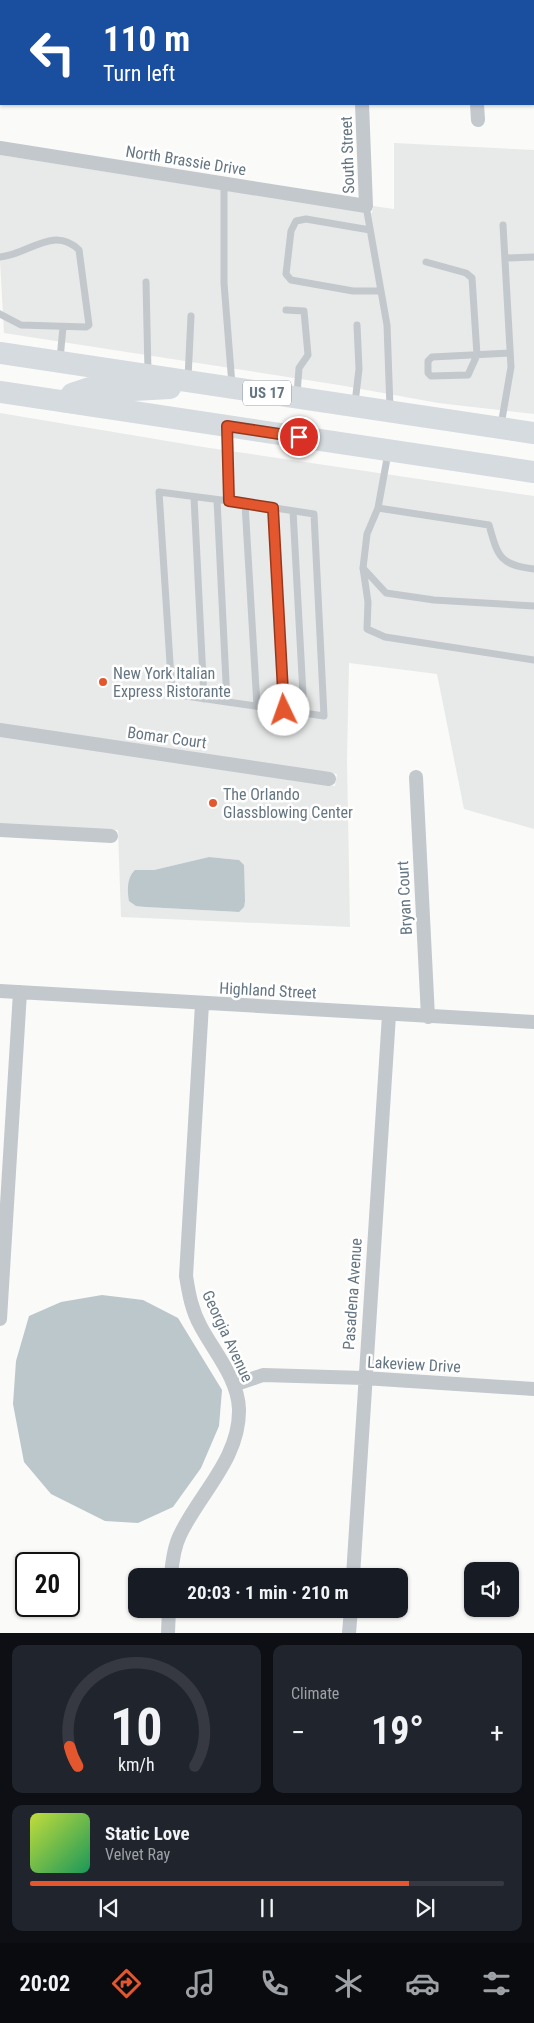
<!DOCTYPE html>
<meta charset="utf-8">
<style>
body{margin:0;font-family:"Roboto Condensed",sans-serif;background:#20242c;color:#f1f3f6;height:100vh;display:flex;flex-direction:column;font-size:19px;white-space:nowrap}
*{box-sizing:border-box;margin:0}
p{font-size:16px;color:#9ea1a6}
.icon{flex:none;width:28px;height:28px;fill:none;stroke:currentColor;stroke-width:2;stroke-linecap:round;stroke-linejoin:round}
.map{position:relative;height:1633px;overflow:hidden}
.panel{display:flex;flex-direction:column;gap:12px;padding:12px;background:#0d0f14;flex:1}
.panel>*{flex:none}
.hud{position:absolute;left:0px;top:0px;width:535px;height:105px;box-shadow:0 1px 4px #0004;background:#1a4fa0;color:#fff;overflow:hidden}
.controls{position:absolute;left:464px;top:1562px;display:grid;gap:10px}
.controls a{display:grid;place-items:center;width:55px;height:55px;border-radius:10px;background:#171b24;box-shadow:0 1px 4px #0004;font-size:25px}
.speed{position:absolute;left:15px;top:1552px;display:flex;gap:10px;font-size:25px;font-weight:700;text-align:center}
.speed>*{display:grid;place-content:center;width:65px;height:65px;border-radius:50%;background:#171b24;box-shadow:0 1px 4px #0004;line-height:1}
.speed .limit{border:2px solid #111;border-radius:8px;background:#fff;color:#111}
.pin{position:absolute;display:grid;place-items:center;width:42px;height:42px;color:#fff;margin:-21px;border:2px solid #fff;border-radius:50%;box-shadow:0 1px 5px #0007}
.me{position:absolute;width:55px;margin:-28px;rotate:357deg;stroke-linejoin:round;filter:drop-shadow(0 0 4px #0008)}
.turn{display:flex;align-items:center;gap:18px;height:105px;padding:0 20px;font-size:22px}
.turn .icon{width:65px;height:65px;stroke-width:2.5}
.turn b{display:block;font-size:35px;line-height:42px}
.big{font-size:38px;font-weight:700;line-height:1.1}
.panel .card{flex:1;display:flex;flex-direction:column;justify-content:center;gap:8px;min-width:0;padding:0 18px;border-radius:10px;background:#20242c}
.panel .dial{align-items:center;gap:0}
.dial svg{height:130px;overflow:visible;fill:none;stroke:#363941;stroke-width:7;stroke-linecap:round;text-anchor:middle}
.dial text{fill:#f1f3f6;stroke:none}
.song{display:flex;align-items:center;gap:15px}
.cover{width:60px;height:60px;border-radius:8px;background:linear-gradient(135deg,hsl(70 70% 55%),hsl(150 70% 35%))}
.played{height:5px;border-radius:2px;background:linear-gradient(90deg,#e4572e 80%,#363941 80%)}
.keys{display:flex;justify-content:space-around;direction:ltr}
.heat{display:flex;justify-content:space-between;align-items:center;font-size:28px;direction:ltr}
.panel .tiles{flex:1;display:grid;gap:12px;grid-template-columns:1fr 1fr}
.card:last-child{grid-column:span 2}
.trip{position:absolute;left:128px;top:1568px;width:280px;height:50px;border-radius:10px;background:#171b24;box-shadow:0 1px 4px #0004;font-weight:700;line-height:50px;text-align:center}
.tabs{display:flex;height:80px;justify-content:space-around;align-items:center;background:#090b0e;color:#9ea1a6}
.tabs .icon{width:35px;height:35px}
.tabs .active{color:#e4572e}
.tabs b{font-size:22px;color:#f1f3f6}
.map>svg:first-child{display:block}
.built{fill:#e8e9e9;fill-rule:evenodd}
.water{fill:#bbc7cb}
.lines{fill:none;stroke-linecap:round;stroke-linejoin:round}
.service{stroke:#c3c8cc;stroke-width:7}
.minor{stroke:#c3c8cc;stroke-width:14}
.primary{stroke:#d6dbdf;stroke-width:22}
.route-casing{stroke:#94391e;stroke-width:12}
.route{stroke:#e4572e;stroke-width:9}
.poi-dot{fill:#e4572e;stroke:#fff;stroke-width:2}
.labels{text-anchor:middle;stroke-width:5;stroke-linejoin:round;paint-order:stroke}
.shield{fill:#fff;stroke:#939fa8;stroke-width:1}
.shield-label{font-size:15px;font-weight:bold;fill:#657683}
.street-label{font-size:16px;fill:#657683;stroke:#fff}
.poi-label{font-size:16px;fill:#657683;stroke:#fff;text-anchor:start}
</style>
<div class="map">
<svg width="534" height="1633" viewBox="0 0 534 1633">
<rect width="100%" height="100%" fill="#fafaf8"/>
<path class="built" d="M394,143L534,150V414L438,403L339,385L4,333L0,261V155L372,213L373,206L394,209Z
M0,413L203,447L534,496V829L464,809L437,674L349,663L347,760L350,927L121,917L118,830L0,824V736L335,786L337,774L0,724ZM209,857L239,860V912L146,907L135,870H154Z"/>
<path class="water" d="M209,857L239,860L244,865L245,901L244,907L239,912L146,907L136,906L129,901C127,891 127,877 135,870H154Z
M102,1295L143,1300L178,1318L222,1390L219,1426L201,1468L173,1507L138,1523L105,1521L51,1494L24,1462L13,1404L16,1361L29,1316L61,1302Z"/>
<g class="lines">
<path class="service" d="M224,184V283L232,385
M366,206L387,325L390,408
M370,230L306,219L296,221L291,231L286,274L291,280L353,291H381
M0,257C28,255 53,225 79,250L89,325L86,327L21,325L0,314
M505,258L534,257
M426,262L466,273L472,278L477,355L468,375L431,376L428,373V361L432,357L510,353
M146,282L148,372
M286,310L304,311L308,355L299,368L297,394
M60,359L63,327
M188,378L191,316
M355,403L359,369L357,325
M501,425L511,367L503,225
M227,429L229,501L159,492L172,694L324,716L314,514L229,501
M388,453L378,508L367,534L363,568L368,602L367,629L385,637L534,660
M194,497L204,699
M217,500L227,702
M245,504L257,706
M273,508L284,710
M378,508L489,525C498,557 500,565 534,569
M293,511L304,713
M363,568L386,593L434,600L534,606"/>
<path class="minor" d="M355,0L370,1
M469,0V1
M404,1L412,0
M477,104L478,120
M0,148L366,206L362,104
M0,730L329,779
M416,777L428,1017
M0,830L111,836
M0,991L534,1022
M0,1319L20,992
M234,1385L263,1375L364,1378L534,1389
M171,1576C172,1563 174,1547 180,1535C199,1494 240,1459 239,1409C238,1379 215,1353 201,1327C192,1311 189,1295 186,1276L202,1004
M353,1576L389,1015
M168,1633L169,1609
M349,1633L351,1609"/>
<path class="primary" d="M0,353L534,433
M0,392L534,472
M66,402L72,394L90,388L133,390L170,388"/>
</g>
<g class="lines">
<defs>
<path id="route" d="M284,710L273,508L229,501L227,426L299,437"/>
</defs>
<use href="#route" class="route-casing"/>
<use href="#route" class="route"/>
</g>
<g class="poi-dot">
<circle cx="103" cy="682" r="5"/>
<circle cx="213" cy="803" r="5"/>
</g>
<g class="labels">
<rect class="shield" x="243" y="380.5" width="48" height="25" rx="4"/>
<g class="shield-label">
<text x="267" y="398">US 17</text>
</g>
<g class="street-label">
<text transform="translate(347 155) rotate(-92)" y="6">South Street</text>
<text transform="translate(186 160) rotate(9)" y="6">North Brassie Drive</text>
<text transform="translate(167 737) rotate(8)" y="6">Bomar Court</text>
<text transform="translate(404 898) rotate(-93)" y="6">Bryan Court</text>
<text transform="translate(268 990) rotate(3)" y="6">Highland Street</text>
<text transform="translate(352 1294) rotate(-86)" y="6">Pasadena Avenue</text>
<text transform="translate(228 1336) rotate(65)" y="6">Georgia Avenue</text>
<text transform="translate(414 1364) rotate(3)" y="6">Lakeview Drive</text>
</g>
<g class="poi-label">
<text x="113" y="679">New York Italian<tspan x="113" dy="18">Express Ristorante</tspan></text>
<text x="223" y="800">The Orlando<tspan x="223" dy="18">Glassblowing Center</tspan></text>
</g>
</g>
</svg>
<div class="controls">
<a><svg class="icon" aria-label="sound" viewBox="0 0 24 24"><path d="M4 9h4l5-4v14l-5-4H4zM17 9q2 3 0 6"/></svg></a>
</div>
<div class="speed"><div class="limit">20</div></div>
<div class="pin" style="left:299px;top:437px;background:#d93025"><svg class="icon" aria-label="arrive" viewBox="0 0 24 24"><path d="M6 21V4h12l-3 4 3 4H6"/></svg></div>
<svg class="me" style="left:284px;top:710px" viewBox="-20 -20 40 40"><circle r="19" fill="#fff"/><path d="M0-13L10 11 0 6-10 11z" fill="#e4572e"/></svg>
<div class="trip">20:03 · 1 min · 210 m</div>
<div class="hud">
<div class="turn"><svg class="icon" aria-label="left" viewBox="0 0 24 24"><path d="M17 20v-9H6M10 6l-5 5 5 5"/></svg><div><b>110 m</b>Turn left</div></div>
</div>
</div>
<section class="panel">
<div class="tiles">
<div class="card dial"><svg viewBox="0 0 100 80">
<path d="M14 69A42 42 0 1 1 86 69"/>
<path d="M14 69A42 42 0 0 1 9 57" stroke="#e4572e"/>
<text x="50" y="56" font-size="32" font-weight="700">10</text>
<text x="50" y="72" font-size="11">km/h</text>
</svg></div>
<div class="card"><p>Climate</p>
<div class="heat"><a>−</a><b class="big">19°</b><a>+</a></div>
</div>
<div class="card">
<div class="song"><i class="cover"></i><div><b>Static Love</b><p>Velvet Ray</p></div></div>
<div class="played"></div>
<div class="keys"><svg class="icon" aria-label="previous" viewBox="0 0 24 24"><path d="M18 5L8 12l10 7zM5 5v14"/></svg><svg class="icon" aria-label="pause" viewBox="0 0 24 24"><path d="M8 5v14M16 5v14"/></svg><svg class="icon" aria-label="next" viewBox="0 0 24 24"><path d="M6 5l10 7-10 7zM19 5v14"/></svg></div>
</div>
</div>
</section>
<nav class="tabs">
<b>20:02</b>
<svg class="icon active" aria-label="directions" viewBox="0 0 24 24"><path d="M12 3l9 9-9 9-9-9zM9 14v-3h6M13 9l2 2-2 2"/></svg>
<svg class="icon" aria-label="music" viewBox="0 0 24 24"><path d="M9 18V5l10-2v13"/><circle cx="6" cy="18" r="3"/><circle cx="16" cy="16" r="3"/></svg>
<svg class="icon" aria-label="phone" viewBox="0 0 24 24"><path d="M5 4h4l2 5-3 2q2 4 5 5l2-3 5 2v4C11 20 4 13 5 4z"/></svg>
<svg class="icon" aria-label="climate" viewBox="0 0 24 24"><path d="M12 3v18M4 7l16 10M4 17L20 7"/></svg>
<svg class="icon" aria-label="car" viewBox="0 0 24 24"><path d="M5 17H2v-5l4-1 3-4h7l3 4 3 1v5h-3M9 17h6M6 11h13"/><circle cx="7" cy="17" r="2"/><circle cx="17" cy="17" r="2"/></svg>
<svg class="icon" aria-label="filters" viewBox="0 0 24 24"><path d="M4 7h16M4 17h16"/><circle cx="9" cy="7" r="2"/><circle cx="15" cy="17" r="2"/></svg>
</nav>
